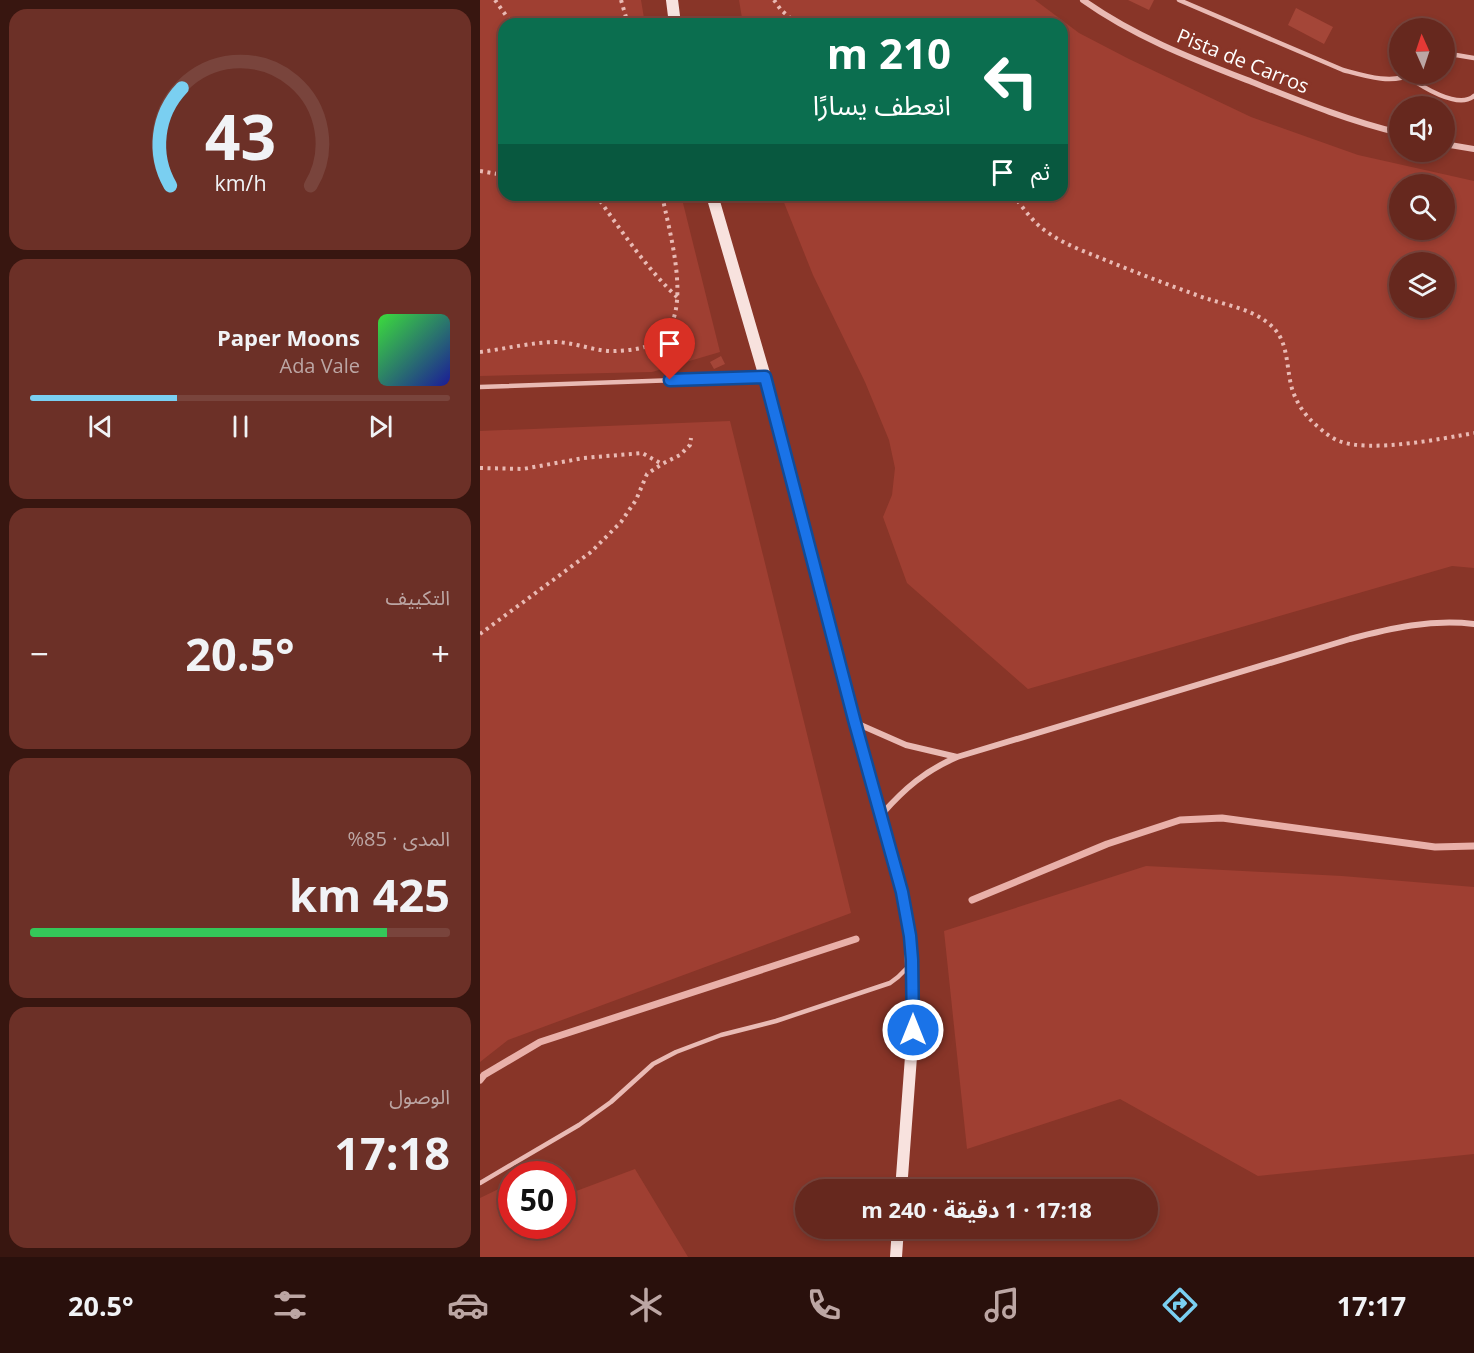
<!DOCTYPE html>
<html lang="ar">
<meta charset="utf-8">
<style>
body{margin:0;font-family:"Open Sans","Noto Sans Arabic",sans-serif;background:#6c3027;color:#f1f3f6;direction:rtl;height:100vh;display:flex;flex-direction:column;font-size:22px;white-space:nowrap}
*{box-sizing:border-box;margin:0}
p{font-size:20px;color:#bca6a4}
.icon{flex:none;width:33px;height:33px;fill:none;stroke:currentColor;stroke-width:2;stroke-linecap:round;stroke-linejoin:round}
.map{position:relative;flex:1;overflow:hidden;direction:ltr}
.details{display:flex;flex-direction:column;gap:9px;padding:9px;background:#381610;width:480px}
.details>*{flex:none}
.top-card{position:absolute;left:18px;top:18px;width:570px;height:183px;border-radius:18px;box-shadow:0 3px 9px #0003,0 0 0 2px #79443c;direction:rtl;background:#0b6e4f;color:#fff;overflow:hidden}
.needle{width:39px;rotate:357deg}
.buttons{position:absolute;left:909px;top:18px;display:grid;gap:12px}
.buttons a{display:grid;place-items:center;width:66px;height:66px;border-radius:50%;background:#66281e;box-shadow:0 3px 9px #0003,0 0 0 2px #79443c;font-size:30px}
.speed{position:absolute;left:18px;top:1161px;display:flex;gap:12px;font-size:30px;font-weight:700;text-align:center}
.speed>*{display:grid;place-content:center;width:78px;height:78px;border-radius:50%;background:#66281e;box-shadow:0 3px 9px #0003,0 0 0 2px #79443c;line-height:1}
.speed .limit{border:9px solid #d22;background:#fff;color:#111}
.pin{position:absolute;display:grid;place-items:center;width:51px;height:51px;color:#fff;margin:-62px -26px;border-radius:50% 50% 50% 0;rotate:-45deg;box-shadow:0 0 6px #0007}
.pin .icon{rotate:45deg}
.me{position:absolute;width:66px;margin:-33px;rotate:0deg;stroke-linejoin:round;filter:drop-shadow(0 0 4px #0008)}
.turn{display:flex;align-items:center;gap:21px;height:126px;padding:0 18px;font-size:27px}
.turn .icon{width:78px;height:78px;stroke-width:2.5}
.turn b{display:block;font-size:42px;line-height:51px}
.then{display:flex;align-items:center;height:57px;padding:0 18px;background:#0003;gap:12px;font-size:22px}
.big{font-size:45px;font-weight:700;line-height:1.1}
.details .widget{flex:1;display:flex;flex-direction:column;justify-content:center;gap:9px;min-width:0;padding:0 21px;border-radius:18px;background:#6c3027}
.details .dial{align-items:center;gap:0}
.dial svg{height:156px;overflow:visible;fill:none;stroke:#79443c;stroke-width:7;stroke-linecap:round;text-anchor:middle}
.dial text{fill:#f1f3f6;stroke:none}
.song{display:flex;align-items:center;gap:18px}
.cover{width:72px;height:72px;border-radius:9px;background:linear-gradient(135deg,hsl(120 70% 55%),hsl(240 70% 35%))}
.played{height:6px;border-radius:3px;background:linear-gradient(90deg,#7acff1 35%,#79443c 35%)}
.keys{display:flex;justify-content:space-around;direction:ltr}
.heat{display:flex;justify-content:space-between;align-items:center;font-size:33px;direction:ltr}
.charge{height:9px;border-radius:4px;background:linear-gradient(90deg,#34c759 85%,#79443c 0)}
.trip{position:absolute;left:315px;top:1179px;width:363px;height:60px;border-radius:30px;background:#66281e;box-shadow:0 3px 9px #0003,0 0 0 2px #79443c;font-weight:700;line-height:60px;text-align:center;direction:rtl}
.menu{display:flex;height:96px;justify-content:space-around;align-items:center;background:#29100c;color:#bca6a4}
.menu .icon{width:42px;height:42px}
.menu .on{color:#7acff1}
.menu b{font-size:27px;color:#f1f3f6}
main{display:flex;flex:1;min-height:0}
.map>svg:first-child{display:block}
.green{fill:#9f3f32;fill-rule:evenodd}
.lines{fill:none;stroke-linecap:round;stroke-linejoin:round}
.stream{stroke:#e9b0a9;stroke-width:7}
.building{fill:#a44638}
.path{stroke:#e9bab4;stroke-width:4;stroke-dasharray:3 4.5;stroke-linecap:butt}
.service{stroke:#e9bab4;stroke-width:4.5}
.minor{stroke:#e9bab4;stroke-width:6}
.secondary{stroke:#f8e2de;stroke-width:12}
.route-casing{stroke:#114b97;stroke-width:15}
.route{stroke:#1a73e8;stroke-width:10}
.labels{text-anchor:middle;stroke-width:6;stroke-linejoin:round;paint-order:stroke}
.street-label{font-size:20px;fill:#fff;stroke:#883528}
</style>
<main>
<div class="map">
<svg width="994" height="1257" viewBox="0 0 994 1257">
<rect width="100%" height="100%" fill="#883528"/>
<path class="green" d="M0,0H161L165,24H24V195H201L240,352L172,372L0,376Z
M259,0H555L599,33L649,59L771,117L878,155L994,181V568L972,566L548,689L427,583L403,517L412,495L415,468L409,440L385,382L333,275L301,195H582V24H263ZM920,184H964V230H920ZM920,262H964V308H920Z
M250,421L371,913L28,1040L0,1062V431Z
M666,866L862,876L994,887V1154L778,1176L640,1099L487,1149L464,931Z
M155,1169L208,1257H0V1198L31,1183L32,1226H82L83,1196Z"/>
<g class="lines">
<path class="stream" d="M492,900L627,844L700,820L742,818L955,847L994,846
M0,1080L4,1075L60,1042L376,939"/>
</g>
<path class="building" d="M648,0H674L669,10Z
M816,8L853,27L844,44L808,25Z
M241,356L245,364L234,369L230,362Z"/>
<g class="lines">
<path class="path" d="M15,0L32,24
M141,0L148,24
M294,0L301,10L317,24
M0,171L24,175
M116,195C140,229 167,269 197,297
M533,195C542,206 551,220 563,229C581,243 603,251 623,259C657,273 691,286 725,298C746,305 771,309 788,323C807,337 806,359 810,380C813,398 823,414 837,426C844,432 851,438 859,441C889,453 961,439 994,433
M0,352C25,349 52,342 77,342C97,343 117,352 136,351C151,350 168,349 180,339C214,313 189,231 182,195
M0,468L43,469L104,458L162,453L182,464
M0,634L111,552L141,522L156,500L167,474L182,464L200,455L210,445L211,438"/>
<path class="service" d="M699,0L863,70C882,75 912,85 931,74
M964,58L976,55L994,58
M927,76C941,86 978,110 994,96
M0,387L282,377
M0,1183L99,1125L131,1102L173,1064L196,1052L241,1035L296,1021L410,983L418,977L428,967"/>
<path class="minor" d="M603,0C655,37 713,59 772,82C820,101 869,121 920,133
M964,144L994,149
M376,723L426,745L477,757
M402,814C425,788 445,771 477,757L870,639C911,628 951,619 994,624"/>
<path class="secondary" d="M192,0L195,24
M232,195L285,377L375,723L422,892L430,936L433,1030L421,1190
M416,1257L418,1228"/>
</g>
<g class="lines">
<defs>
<path id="route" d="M190,380L285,377L375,723L422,892L430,936L432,960L433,1030"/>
</defs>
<use href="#route" class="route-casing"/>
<use href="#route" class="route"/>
</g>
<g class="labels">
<g class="street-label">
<text transform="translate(763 61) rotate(22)" y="7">Pista de Carros</text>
</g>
</g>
</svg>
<div class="buttons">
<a><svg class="needle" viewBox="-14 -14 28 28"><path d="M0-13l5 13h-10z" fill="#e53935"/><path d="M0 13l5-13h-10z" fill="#bca6a4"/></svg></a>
<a><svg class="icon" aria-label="sound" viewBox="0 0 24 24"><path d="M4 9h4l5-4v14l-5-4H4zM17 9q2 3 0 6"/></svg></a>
<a><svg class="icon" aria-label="search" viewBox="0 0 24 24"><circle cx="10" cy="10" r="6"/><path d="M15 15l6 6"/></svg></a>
<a><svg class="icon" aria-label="layers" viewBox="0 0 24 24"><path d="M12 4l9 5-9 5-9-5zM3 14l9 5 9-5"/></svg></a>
</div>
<div class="speed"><div class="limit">50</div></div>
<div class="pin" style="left:190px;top:380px;background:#d93025"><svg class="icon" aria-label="arrive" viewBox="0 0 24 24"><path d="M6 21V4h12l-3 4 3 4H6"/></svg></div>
<svg class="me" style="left:433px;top:1030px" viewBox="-20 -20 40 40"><circle r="17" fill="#1a73e8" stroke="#fff" stroke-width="3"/><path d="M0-11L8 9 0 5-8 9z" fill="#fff"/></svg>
<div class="trip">17:18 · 1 دقيقة · 240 m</div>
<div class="top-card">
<div class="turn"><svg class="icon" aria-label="left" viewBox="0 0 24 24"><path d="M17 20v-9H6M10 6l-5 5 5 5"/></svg><div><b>210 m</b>انعطف يسارًا</div></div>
<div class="then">ثم<svg class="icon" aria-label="arrive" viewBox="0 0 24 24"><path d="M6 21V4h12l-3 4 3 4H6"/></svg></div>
</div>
</div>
<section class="details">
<div class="widget dial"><svg viewBox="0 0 100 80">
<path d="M14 69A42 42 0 1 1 86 69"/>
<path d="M14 69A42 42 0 0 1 20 19" stroke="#7acff1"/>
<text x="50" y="56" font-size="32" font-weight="700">43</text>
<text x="50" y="72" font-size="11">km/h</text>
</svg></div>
<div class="widget">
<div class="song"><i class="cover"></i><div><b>Paper Moons</b><p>Ada Vale</p></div></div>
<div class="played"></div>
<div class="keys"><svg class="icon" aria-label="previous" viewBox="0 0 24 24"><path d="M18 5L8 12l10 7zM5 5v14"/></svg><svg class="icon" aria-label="pause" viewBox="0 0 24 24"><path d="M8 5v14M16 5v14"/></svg><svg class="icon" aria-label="next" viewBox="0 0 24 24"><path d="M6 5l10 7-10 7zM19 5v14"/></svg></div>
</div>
<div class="widget"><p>التكييف</p>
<div class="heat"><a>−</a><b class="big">20.5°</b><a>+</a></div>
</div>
<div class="widget"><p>المدى · 85%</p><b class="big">425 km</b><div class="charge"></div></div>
<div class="widget"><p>الوصول</p><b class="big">17:18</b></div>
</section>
</main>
<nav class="menu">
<b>17:17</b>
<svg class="icon on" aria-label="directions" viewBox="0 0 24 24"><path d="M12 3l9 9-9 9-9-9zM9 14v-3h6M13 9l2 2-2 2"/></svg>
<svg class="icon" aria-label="music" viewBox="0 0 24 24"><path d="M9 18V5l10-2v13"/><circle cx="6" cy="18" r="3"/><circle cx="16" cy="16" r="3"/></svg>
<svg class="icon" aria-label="phone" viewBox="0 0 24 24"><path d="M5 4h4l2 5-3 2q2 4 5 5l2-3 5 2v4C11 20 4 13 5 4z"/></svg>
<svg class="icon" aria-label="climate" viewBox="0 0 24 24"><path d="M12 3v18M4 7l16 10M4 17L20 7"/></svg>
<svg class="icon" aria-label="car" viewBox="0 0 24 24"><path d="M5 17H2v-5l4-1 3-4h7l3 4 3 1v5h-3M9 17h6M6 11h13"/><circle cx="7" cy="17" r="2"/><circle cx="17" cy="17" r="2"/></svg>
<svg class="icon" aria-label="filters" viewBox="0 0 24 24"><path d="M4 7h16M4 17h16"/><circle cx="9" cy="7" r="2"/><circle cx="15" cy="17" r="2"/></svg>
<b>20.5°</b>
</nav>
